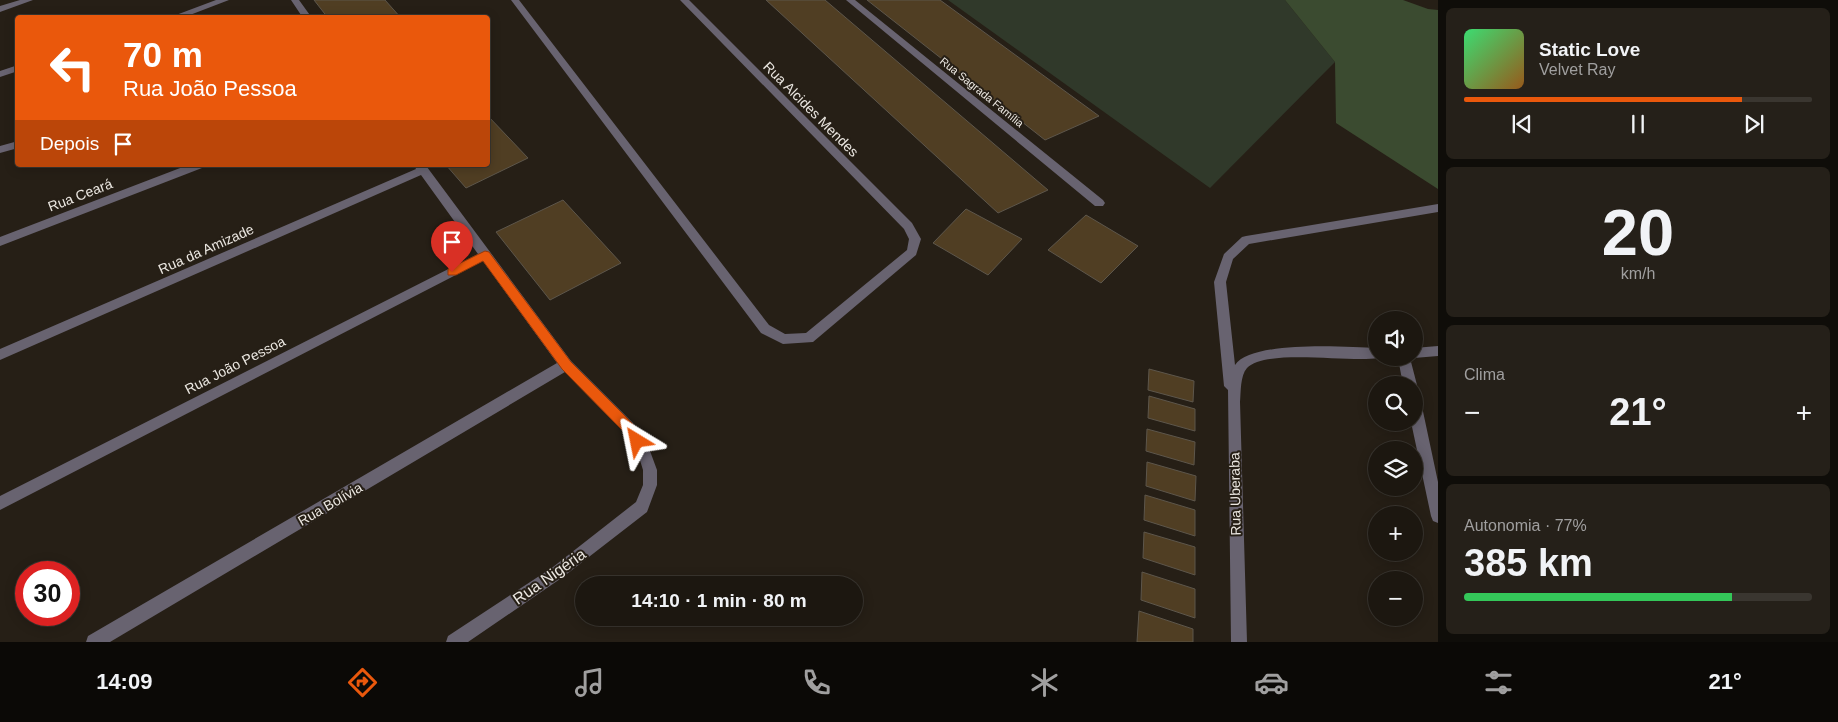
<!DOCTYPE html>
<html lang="pt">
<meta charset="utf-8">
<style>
body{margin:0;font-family:Helvetica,sans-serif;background:#252019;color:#f1f3f6;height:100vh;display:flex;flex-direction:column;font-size:19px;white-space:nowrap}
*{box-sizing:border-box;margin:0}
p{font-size:16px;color:#a09f9f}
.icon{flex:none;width:28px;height:28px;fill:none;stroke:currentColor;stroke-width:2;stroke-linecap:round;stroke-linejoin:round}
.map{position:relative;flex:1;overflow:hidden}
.details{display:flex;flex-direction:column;gap:8px;padding:8px;background:#0f0d09;width:400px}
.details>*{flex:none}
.hud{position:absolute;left:15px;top:15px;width:475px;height:152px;border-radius:5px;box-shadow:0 2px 12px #0003,0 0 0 1px #3a3630;background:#ea580c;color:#fff;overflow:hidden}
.buttons{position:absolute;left:1368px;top:311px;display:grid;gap:10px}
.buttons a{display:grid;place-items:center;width:55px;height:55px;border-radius:50%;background:#1c1710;box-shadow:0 2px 12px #0003,0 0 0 1px #3a3630;font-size:25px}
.speed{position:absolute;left:15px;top:561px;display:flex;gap:10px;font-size:25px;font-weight:700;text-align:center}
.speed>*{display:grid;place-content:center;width:65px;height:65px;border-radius:50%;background:#1c1710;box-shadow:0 2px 12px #0003,0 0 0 1px #3a3630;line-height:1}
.speed .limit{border:8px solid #d22;background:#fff;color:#111}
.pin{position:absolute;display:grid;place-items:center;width:42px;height:42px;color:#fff;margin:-51px -21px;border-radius:50% 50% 50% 0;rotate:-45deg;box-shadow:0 0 5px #0007}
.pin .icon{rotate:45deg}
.me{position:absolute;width:55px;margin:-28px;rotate:325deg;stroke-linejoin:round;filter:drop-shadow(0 0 4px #0008)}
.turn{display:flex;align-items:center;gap:18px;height:105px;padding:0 25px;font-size:22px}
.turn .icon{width:65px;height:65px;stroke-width:2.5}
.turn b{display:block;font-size:35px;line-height:42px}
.then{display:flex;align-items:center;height:48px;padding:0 25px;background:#0003;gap:10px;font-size:19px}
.big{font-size:38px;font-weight:600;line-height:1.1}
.details .tile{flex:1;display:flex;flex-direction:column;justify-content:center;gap:8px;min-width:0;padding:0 18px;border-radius:8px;background:#252019}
.details .dial{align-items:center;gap:0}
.dial b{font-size:65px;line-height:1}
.song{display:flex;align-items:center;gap:15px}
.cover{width:60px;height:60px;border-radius:8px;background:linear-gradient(135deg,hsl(140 70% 55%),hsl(30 70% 35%))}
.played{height:5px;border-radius:2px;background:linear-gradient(90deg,#ea580c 80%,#3a3630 80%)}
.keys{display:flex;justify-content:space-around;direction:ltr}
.heat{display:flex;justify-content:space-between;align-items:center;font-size:28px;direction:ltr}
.charge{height:8px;border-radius:4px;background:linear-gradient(90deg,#34c759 77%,#3a3630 0)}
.trip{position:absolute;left:575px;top:576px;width:288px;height:50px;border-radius:25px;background:#1c1710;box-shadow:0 2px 12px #0003,0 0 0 1px #3a3630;font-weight:600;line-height:50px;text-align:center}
.dock{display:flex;height:80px;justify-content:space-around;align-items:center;background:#0b0906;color:#a09f9f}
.dock .icon{width:35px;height:35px}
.dock .on{color:#ea580c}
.dock b{font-size:22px;color:#f1f3f6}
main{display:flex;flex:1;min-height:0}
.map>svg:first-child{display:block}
.green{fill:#30392a}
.forest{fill:#3b4b30}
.building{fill:#503e23;stroke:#5d564b}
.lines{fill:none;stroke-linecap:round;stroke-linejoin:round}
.street{fill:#686370;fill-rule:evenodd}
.route{fill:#ea580c;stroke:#983908}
.labels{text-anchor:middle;stroke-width:4;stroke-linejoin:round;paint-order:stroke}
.far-street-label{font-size:11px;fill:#ebe7e1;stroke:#261f16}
.street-label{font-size:14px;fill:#ebe7e1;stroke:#261f16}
.near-street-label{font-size:16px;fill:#ebe7e1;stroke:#261f16}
</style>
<main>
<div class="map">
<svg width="1438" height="642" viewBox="0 0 1438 642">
<rect width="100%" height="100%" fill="#261f16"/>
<path class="green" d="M948,0H1285L1335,62L1210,188Z"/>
<path class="forest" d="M1285,0H1403L1428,9L1438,10V189L1336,123L1335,62Z"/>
<path class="building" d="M314,0H385L401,18H328Z
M766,0H825L1048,190L998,213Z
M867,0H940L1099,116L1045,140Z
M488,116L528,158L466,188L446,165H488Z
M563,200L621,263L550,300L496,232Z
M966,209L1022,239L988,275L933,243Z
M1086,215L1138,246L1101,283L1048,250Z
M1149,369L1194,381L1193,402L1148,390Z
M1149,396L1195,409V431L1148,418Z
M1147,429L1195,442L1194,465L1146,451Z
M1147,462L1196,476L1195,501L1146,486Z
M1145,495L1195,510V536L1144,520Z
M1144,532L1195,547V575L1143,558Z
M1142,572L1195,589V618L1141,600Z
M1139,611L1193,629V642H1137Z"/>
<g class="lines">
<path class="street" d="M20,0H33L0,12V6Z
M216,0H229L182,18H168Z
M291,0H299L312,18H303Z
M511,0H519L769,325L785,334L806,333L907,250L909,239L904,229L680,0H689L912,223L921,239L916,255L813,342L783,344L761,333Z
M846,0H855L1103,200L1105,203L1103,206H1095Z
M18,65V71L0,77V71Z
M18,141V148L0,153V146Z
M188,165H203L202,168L0,246V237Z
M414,165H425L427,167L571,361L633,423L650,451L657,470V485L647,512L563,577L468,642H446L448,636L553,567L636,502L643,485V470L639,457L623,431L565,372L110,642H86L88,636L557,363L483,261L0,510V496L478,254L421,175L0,360V349L416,169Z
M1438,204V212L1249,244L1233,259L1226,282L1235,365C1252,340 1347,347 1376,348V358H1378C1351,363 1266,348 1247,368C1240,376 1241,392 1240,402L1247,642H1231L1228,390L1224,386L1214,282L1224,254L1242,237L1246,236Z
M1438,346V356L1414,358H1412H1414V348Z
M1398,358H1410L1417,385L1415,389L1414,385H1403Z
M1414,396L1419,398L1421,402L1438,482V523L1433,521L1431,516L1411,422H1414Z"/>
</g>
<path class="route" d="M485,251L489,252L571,362L632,423L643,441L641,445H632L623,431L562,369L483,261L456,275H448V269Z"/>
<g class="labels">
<g class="far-street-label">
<text transform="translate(982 92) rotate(39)" y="4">Rua Sagrada Família</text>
</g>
<g class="street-label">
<text transform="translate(811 109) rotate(45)" y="5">Rua Alcides Mendes</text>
<text transform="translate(80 195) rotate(-21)" y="5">Rua Ceará</text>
<text transform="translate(206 249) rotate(-24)" y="5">Rua da Amizade</text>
<text transform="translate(235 365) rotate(-27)" y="5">Rua João Pessoa</text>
<text transform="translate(1235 494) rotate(-91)" y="5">Rua Uberaba</text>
<text transform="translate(330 504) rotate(-30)" y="5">Rua Bolívia</text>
</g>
<g class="near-street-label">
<text transform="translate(549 576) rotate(-35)" y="6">Rua Nigéria</text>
</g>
</g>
</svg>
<div class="buttons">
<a><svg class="icon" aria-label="sound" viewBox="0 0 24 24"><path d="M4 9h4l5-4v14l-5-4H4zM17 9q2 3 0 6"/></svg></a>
<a><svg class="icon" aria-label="search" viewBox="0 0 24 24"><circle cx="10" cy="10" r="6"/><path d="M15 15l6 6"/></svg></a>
<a><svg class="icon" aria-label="layers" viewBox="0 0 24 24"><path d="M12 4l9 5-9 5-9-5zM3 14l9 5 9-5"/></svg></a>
<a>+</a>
<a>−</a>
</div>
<div class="speed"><div class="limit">30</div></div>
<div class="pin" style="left:452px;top:272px;background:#d93025"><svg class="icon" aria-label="arrive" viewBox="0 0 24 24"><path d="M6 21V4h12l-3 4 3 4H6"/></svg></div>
<svg class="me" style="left:637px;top:441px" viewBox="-20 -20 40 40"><path d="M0-17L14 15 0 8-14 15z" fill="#ea580c" stroke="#fff" stroke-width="4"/></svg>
<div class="trip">14:10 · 1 min · 80 m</div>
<div class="hud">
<div class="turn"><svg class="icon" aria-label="left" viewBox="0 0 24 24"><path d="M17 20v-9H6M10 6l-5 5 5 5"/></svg><div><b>70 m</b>Rua João Pessoa</div></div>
<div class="then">Depois<svg class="icon" aria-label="arrive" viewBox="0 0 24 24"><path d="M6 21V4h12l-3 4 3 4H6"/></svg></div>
</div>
</div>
<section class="details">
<div class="tile">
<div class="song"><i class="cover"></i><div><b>Static Love</b><p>Velvet Ray</p></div></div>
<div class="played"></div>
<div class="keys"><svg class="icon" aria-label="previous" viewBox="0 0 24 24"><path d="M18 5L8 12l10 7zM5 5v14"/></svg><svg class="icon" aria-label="pause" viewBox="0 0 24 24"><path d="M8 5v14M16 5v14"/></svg><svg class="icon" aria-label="next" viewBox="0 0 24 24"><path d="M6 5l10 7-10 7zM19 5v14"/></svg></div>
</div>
<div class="tile dial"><b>20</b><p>km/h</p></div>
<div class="tile"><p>Clima</p>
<div class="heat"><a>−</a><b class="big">21°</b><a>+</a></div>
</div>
<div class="tile"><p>Autonomia · 77%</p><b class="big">385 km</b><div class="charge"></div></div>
</section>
</main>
<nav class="dock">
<b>14:09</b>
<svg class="icon on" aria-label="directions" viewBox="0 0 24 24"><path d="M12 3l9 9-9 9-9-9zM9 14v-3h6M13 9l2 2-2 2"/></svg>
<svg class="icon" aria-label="music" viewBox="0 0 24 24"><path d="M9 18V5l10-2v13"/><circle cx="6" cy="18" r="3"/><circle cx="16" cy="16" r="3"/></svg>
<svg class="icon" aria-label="phone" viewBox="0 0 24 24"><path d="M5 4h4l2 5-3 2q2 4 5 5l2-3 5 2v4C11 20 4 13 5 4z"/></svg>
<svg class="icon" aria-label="climate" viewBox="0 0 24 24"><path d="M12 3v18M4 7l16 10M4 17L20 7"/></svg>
<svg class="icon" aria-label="car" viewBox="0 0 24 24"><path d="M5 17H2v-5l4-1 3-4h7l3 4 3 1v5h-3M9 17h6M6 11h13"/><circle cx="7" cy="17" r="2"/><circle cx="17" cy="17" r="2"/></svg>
<svg class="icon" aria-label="filters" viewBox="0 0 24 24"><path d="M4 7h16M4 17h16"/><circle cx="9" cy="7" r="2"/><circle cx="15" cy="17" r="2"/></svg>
<b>21°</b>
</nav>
